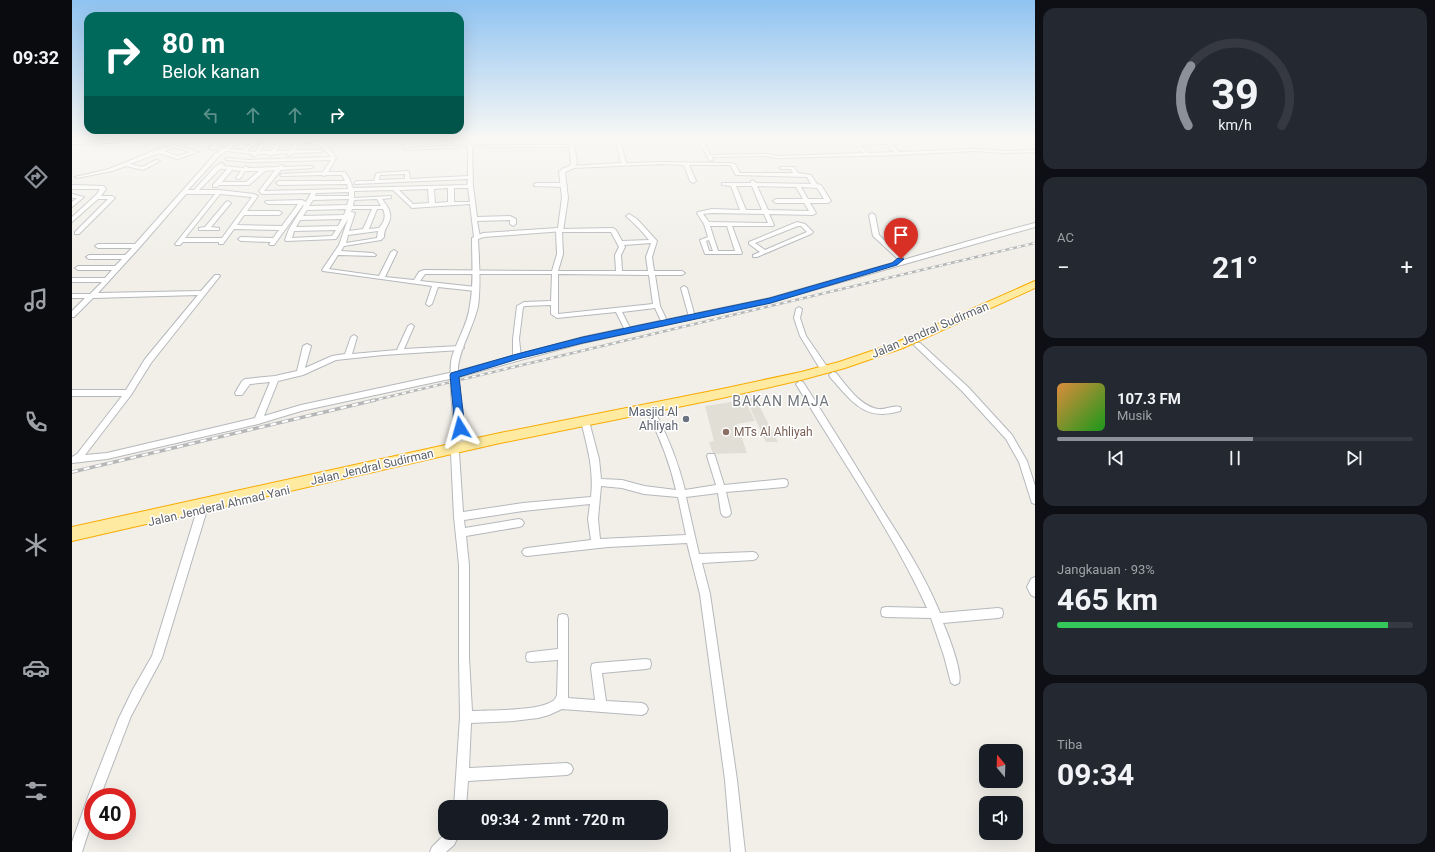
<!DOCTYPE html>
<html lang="id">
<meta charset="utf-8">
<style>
body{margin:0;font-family:Roboto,sans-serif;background:#242831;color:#f1f3f6;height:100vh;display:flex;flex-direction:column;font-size:15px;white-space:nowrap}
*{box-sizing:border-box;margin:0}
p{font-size:13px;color:#9ea1a6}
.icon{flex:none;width:22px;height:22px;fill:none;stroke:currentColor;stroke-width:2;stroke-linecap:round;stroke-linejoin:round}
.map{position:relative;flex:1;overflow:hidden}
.side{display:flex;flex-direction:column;gap:8px;padding:8px;background:#0d0f14;width:400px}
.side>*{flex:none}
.guide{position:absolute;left:12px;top:12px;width:380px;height:122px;border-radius:12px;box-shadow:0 4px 16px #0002;background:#00695c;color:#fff;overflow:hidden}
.needle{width:26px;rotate:341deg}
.buttons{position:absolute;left:907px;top:744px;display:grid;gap:8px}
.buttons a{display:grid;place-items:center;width:44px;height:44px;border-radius:8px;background:#171b24;box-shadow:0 4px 16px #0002;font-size:20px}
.speed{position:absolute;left:12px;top:788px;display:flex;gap:8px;font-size:20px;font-weight:700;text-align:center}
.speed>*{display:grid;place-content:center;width:52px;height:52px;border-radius:50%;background:#171b24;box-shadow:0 4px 16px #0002;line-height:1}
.speed .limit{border:6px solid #d22;background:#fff;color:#111}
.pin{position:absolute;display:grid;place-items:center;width:34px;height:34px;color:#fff;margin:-41px -17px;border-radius:50% 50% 50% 0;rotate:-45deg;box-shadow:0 0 4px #0007}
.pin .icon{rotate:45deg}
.me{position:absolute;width:44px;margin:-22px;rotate:352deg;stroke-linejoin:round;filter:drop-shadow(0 0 3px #0008)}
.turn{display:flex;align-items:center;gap:14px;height:84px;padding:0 12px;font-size:18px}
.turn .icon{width:52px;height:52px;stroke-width:2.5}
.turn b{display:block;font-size:28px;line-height:34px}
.lanes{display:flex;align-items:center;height:38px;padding:0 12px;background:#0003;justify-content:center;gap:20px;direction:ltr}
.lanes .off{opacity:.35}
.big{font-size:30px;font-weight:700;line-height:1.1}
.side .widget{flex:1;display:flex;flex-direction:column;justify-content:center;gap:6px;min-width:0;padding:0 14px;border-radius:12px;background:#242831}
.side .dial{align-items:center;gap:0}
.dial svg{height:104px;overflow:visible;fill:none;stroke:#363941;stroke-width:7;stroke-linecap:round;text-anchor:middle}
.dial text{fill:#f1f3f6;stroke:none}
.song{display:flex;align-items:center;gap:12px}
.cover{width:48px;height:48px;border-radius:6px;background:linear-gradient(135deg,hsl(30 70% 55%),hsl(120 70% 35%))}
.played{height:4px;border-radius:2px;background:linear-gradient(90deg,#8c9099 55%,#363941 55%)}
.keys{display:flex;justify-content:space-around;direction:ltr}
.heat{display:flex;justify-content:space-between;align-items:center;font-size:22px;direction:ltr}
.charge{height:6px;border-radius:3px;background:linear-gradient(90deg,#34c759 93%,#363941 0)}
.trip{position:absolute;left:366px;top:800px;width:230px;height:40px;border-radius:12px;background:#171b24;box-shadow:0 4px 16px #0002;font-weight:700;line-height:40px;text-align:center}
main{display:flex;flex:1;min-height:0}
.tab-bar{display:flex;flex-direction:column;width:72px;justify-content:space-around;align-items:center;background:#090b0e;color:#9ea1a6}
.tab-bar .icon{width:28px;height:28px}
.tab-bar .selected{color:#8c9099}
.tab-bar b{font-size:18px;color:#f1f3f6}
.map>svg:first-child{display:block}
.education{fill:#e1ded6}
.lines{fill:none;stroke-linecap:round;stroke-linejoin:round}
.minor-casing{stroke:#b5b8bc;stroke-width:2}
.tertiary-casing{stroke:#b5b8bc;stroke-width:2}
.trunk-casing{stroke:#f9ab00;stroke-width:2}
.minor{fill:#fff;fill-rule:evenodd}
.tertiary{fill:#fff;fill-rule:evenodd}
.trunk{fill:#feeaa1;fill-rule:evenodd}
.rail-far1-casing{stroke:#b6b7b8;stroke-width:2.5}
.rail-casing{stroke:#b6b7b8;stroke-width:3.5}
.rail-far1{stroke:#fff;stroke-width:1.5;stroke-dasharray:4;stroke-linecap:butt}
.rail{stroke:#fff;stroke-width:2;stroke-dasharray:6;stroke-linecap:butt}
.route{fill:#1a73e8;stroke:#114b97}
.worship-dot{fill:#6b7280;stroke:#fff;stroke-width:1.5}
.education-dot{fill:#8d6e63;stroke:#fff;stroke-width:1.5}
.labels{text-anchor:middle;stroke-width:3;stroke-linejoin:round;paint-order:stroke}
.street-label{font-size:12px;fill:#5f6368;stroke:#fff}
.worship-label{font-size:12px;fill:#5b616d;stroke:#fff;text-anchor:end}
.education-label{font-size:12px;fill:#785e54;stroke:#fff;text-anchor:start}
.quarter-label{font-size:14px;letter-spacing:1px;fill:#70757a;stroke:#fff}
</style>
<main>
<nav class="tab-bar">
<b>09:32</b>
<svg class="icon selected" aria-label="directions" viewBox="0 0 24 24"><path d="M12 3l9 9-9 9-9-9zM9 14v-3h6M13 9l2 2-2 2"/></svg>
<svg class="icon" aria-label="music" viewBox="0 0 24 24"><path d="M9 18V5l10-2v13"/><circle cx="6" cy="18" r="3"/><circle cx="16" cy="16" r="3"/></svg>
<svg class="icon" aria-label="phone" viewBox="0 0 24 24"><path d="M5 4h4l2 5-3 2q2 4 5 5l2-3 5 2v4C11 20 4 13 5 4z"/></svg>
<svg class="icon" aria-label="climate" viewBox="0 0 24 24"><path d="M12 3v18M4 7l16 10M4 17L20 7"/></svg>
<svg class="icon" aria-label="car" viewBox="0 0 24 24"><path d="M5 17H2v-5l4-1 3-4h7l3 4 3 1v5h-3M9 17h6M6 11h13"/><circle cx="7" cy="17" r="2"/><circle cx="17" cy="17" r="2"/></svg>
<svg class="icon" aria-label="filters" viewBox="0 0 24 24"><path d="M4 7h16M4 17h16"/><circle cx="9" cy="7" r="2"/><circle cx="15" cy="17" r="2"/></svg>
</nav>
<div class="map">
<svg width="963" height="852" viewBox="0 0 963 852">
<rect width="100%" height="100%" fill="#f1efe8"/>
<path class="education" d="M683,398L706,442H694L674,399Z
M673,400L683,421L665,424L675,453L641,454L637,442L642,441L633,406Z"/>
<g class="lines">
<defs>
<path id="minor" d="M69,137H84L40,143L0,144V142L40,141Z
M154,137H159L144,147L152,148L169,137H174L158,149L170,150L187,137H192L175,151L183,152L194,137H198L188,151H199L209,137H213L204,151H218L226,139L224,137C229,137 231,139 236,140C253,144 254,143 264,158L256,172H273L278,180L281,188L395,185L396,179L283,184V182L285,181H302L304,174L306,173L335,171L337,172L338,179L396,176V147L335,150L332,148L333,143L331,137H335L337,143L336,148L375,146L376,137H380L379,146L500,145V147H400L401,186L405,217L438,216L444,219V224L441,226L438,224V220L405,221L408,237L405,239L402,237L398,204L340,208L321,190L282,191V198L319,196V198L310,199C315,206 321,213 317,222C314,229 312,230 312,237L309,240L272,246L269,251L301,253L304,255L303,256L266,255L257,269L307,276L319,252L322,250L325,252L313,277L342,280L347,272L352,270L480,271L485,254L484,231L487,229L541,228L544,230L550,241L577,240C570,231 562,223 554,216L557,214L565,219L585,241L580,257L582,271H610L613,273L610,275H583L588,306L596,323L593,325H591L583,308L550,312L559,330L556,332L553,330L544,312L485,318L479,314V305L453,306L451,307L447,339L449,357L445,359L441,357V339L445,306L452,302L479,301L480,274H353L348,281L404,287L407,289L404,291L366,287L360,304L357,306L354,304L360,286L251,271L250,270L267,245L276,219L264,239L214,241L213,240L217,229L232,205H231L202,245H198L197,244L199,242L169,241L166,239L169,237L201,238L207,230L162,229L151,244H147V242H111L108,245H104L103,244L143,194H114L68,247L26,293L129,291L143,275H147L148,276L79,363L59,395L13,455L35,453L183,418L198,382L178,384L170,395H164L163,393L170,381L173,379L203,376L225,371L231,346L235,344L239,346L233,368L260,356L273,354L279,337L282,335L285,337L280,354L325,350L336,326L339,324L342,326L332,349L388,346L392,348L388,350L311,355L264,360L231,375L206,381L192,416L229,405L382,372L386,375L382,378L229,411L186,424L35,459L0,463V457L5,454L50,396H0V390H54L73,359L126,295L21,298L2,317H0V311L13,298H0V294H18L30,282H0V278H33L40,270H6L3,268L6,266H43L50,259H17L14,257L17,255H53L60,248H26L23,246L26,244H63L143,154L149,150L137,149V147ZM229,141C244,146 249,141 259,157L177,160L155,158L153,159L155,160L177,162L259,160L251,172L210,174L208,175L210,176L250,175L252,176L254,175H270L273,181H207L204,183L207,185L275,184L276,189L192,191L209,170L239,168L241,167L239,166L211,167V165H209L206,167L175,168L176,167L174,166L171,168L151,166L152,164L150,163L144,166L122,190H116L147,156L154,151L181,154L180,156L182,157L186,154H197V155L199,156L202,154L216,153L215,155L217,156L221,153L249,152L251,151L249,150H222ZM148,169H155L141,185V187H145L147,185H177L193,171L203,170L187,191L190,194L239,193L234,202L230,200L194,201L193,202L196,204H226L210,226L165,225L172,215H207L210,213L207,211H175L186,196L182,194L147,190H127ZM160,170L169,171L164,178L166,179H168L173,171H187L174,182H150ZM333,174V179L307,180L308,175ZM376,188V202L363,203L362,189ZM382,188H396L398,202H382ZM356,189L357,203L341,204L327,190ZM277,192V196H243L244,193ZM148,194L180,197L150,238H113ZM277,199L275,205L237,206L241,200ZM305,199L309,206H281L282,200ZM274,209L272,215L231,216L235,210ZM280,209H300L291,229L277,231L283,213L279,212ZM305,209H311C314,216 313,221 307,228L297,229ZM270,219L266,226L224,227L228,220ZM264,230L260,236L220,238L222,231ZM306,231L305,238L274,243L276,235ZM490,232H539L547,247L543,255L544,271H486L491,254ZM579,243L574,257L576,271H550L549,255L553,247L552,245ZM486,274L577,275L581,304L486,314Z
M543,137H547L554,163L591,162L658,163L663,164L668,173H721L719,169H709L707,168L709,167H722L726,173L739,175L745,184L749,185L759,201L756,203H738L744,213L741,215L697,214L702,225L701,226H660L670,253L669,254H633L628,240L636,237L632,224L625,213L626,212L640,209L668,210L659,186L650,185V183H679V181L681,180L684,183L739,184L735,177L666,175H664L658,165H617L624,181L621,183L618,181L612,165L591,164L500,168L498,167L500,166L549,163ZM664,186H680L690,210H674ZM685,186L724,187L731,199H704L701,201L704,203H732L737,211L696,210ZM729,187L745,188L752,199H736ZM640,213L692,214L696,223L637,222L631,214ZM638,226H655L663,251H646ZM637,240L641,251H637L634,241Z
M699,137L753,138L752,137H757L758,139L782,140L786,143L820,142L816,137H821L826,143L820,144L827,152L902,149L933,151L963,150V152L933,153L902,151L826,155L705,158L694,156L640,157L641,160L639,161L637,160L627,141L629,140ZM714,139L781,142L791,153L705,156L694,154L638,155L632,142ZM815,144L822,152L796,153L788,145Z
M102,145L126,152L105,159L87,153L58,164L70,167L84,160L88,161L71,170L54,166L40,171L5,178L3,177L37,169L84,150ZM102,147L119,152L105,156L92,151Z
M464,183H492L495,185L492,187L462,186V184Z
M0,185L32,186L34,189L29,196H40L43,198L7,234H3V232L36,199H26L0,222V217L24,195L28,189H0Z
M0,194L12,197L0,207V202L5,198H0Z
M156,201L159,203L139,227L147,228V230H127V228L133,227L154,202Z
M800,213L803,215L807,235L814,242L832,239L835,241L832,243L817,245L831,258V260H827L801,236L797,215Z
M725,222L733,224L741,232L739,234L685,257H681V255L688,252L677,244V242ZM726,226H729L735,232L693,250L683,243Z
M612,286L615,288L623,317L622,319H620L617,317L609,288Z
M727,307L730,309L728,318L734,336L756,368L757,370L756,372H750L728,336L722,318L724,309Z
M844,343H848L896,387L940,435L955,461L963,486V504L960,503L959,500L947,462L934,439L890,391L844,347L842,345Z
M761,372L764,373C775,386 788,406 806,409C814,410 821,405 828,407L829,409L828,411C792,422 780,401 758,377L757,375Z
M728,381L731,382C758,424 784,466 810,509C831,542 853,576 868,613L926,608L930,609L931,613L930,617L926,618L871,623C876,634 891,673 887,683L883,685L879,683L872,656L859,618L814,617L810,616L809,612L810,608L814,607L855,608C819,529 768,458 724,384Z
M580,411L583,412C596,437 606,462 613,490L644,485L635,456L636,454H642L643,456L652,485L712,479L715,480L716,483L715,486L712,487L654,492L659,513L657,516L654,517L651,516L649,513L646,493L614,497L627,554L681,552L684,553L686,556L684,559L681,560L630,563L638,594L665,780L673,852H659L653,780L628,594L615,543L536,547L455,556L452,555L450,552L452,549L455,548L519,540L516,519L518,504L451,511L392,520L393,528L447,519L450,520L452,523L450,526L447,527L394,536L397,565V658L400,711C418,710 464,711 479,702C482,701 484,698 485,695L486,660L459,662L455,661L454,657L455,653L459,652L486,649V619L487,615L491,614L495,615L496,619V698L523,700L519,668L520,664L524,663L574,659L578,660L579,664L578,668L574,669L530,673L534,701L570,703L574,705L576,709L574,713L570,715L490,709L477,715L466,718L441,721L399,723L397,768L495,763L499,765L501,769L499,773L495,775L396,781L394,807H382L388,717L387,658V565L382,517L379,453L380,451H386L387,453L391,512L451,503L519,497C522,470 516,450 510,425L511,423H517L518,425L527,459L529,479L550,480L572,486L604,490C598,463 588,438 576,414ZM529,486L550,488L572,494L606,497L614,535L528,539L526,519Z
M130,506L133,507L135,510L90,658L59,716L28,797H21V818L10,852H0V842L16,797L46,720L60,691L80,656L125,510L127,507Z
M963,577V597L959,595L955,587L959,579Z
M374,833H388L382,845L374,852H358L360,847Z"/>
<path id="tertiary" d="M496,137H501L505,162L502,168L493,172L496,198L491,231L412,237L406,239C407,261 409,285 406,306C402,326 385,354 386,371L511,337L698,298L925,233L963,223V227L699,302L511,343L387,377L388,402L396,445L394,448H388C381,435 376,371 380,357C385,340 396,324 398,305C402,283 400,260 400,238L411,233L486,228L490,198L487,172L490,169L498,166L499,162Z"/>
<path id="trunk" d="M963,281V288L831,348L773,368L729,380L650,398L428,443L0,541V527L428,433L650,389L729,372L767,362L823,343Z"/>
</defs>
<use href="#minor" class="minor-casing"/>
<use href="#tertiary" class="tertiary-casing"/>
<use href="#trunk" class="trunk-casing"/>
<use href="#minor" class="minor"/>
<use href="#tertiary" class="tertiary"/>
<use href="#trunk" class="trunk"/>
<defs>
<path id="rail-far1" d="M299,401L963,243"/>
<path id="rail" d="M0,472L303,400"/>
</defs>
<use href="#rail-far1" class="rail-far1-casing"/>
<use href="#rail" class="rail-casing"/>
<use href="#rail-far1" class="rail-far1"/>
<use href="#rail" class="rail"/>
</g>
<linearGradient id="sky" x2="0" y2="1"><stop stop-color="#8fc3f1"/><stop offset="0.54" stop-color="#f9f8f5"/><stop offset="1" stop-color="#f9f8f5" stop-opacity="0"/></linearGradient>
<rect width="963" height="256" fill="url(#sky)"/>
<path class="route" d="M826,258L832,259L825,265L699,303L511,343L446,359L387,377L393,428L388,432L383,428L378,375L379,373L445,354L511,337L698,298L820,263Z"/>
<circle class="worship-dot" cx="614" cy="419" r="4"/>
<circle class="education-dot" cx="654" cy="432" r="4"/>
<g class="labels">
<g class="street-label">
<text transform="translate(858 330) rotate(-23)" y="4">Jalan Jendral Sudirman</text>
<text transform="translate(300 467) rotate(-13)" y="4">Jalan Jendral Sudirman</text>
<text transform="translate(147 506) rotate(-13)" y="4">Jalan Jenderal Ahmad Yani</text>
</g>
<g class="worship-label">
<text x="606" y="416">Masjid Al<tspan x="606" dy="14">Ahliyah</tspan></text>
</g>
<g class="education-label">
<text x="662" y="436">MTs Al Ahliyah</text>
</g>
<g class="quarter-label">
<text x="709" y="406">BAKAN MAJA</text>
</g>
</g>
</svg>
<div class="buttons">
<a><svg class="needle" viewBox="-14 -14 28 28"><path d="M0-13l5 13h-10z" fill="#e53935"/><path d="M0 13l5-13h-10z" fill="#9ea1a6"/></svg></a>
<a><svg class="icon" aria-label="sound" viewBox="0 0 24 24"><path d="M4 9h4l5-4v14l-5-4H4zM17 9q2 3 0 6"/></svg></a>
</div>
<div class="speed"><div class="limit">40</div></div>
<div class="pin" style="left:829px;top:259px;background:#d93025"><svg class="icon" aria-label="arrive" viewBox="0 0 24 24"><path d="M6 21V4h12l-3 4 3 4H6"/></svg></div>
<svg class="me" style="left:388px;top:428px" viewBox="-20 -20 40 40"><path d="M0-17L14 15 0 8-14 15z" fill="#1a73e8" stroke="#fff" stroke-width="4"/></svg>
<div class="trip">09:34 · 2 mnt · 720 m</div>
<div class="guide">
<div class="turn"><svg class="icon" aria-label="right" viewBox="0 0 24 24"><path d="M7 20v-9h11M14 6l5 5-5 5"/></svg><div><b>80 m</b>Belok kanan</div></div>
<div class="lanes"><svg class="icon off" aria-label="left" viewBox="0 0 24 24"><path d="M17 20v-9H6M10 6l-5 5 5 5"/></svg><svg class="icon off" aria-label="ahead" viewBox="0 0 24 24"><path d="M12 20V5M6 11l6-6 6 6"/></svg><svg class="icon off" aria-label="ahead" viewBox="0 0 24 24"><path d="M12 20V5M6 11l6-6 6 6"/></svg><svg class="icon" aria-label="right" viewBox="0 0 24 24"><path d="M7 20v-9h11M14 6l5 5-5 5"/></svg></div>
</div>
</div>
<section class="side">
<div class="widget dial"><svg viewBox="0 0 100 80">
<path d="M14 69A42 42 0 1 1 86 69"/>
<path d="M14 69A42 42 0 0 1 16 23" stroke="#8c9099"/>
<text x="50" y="56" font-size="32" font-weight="700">39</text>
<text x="50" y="72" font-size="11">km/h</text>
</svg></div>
<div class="widget"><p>AC</p>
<div class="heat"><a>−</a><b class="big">21°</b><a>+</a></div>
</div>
<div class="widget">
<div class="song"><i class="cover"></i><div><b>107.3 FM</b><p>Musik</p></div></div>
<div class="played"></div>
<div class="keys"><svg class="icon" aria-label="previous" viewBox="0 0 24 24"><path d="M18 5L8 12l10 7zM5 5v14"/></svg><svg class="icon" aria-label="pause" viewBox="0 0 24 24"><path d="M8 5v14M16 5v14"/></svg><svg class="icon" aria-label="next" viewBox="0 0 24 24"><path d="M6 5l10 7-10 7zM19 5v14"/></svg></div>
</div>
<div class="widget"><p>Jangkauan · 93%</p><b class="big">465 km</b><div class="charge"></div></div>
<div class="widget"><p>Tiba</p><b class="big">09:34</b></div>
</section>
</main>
